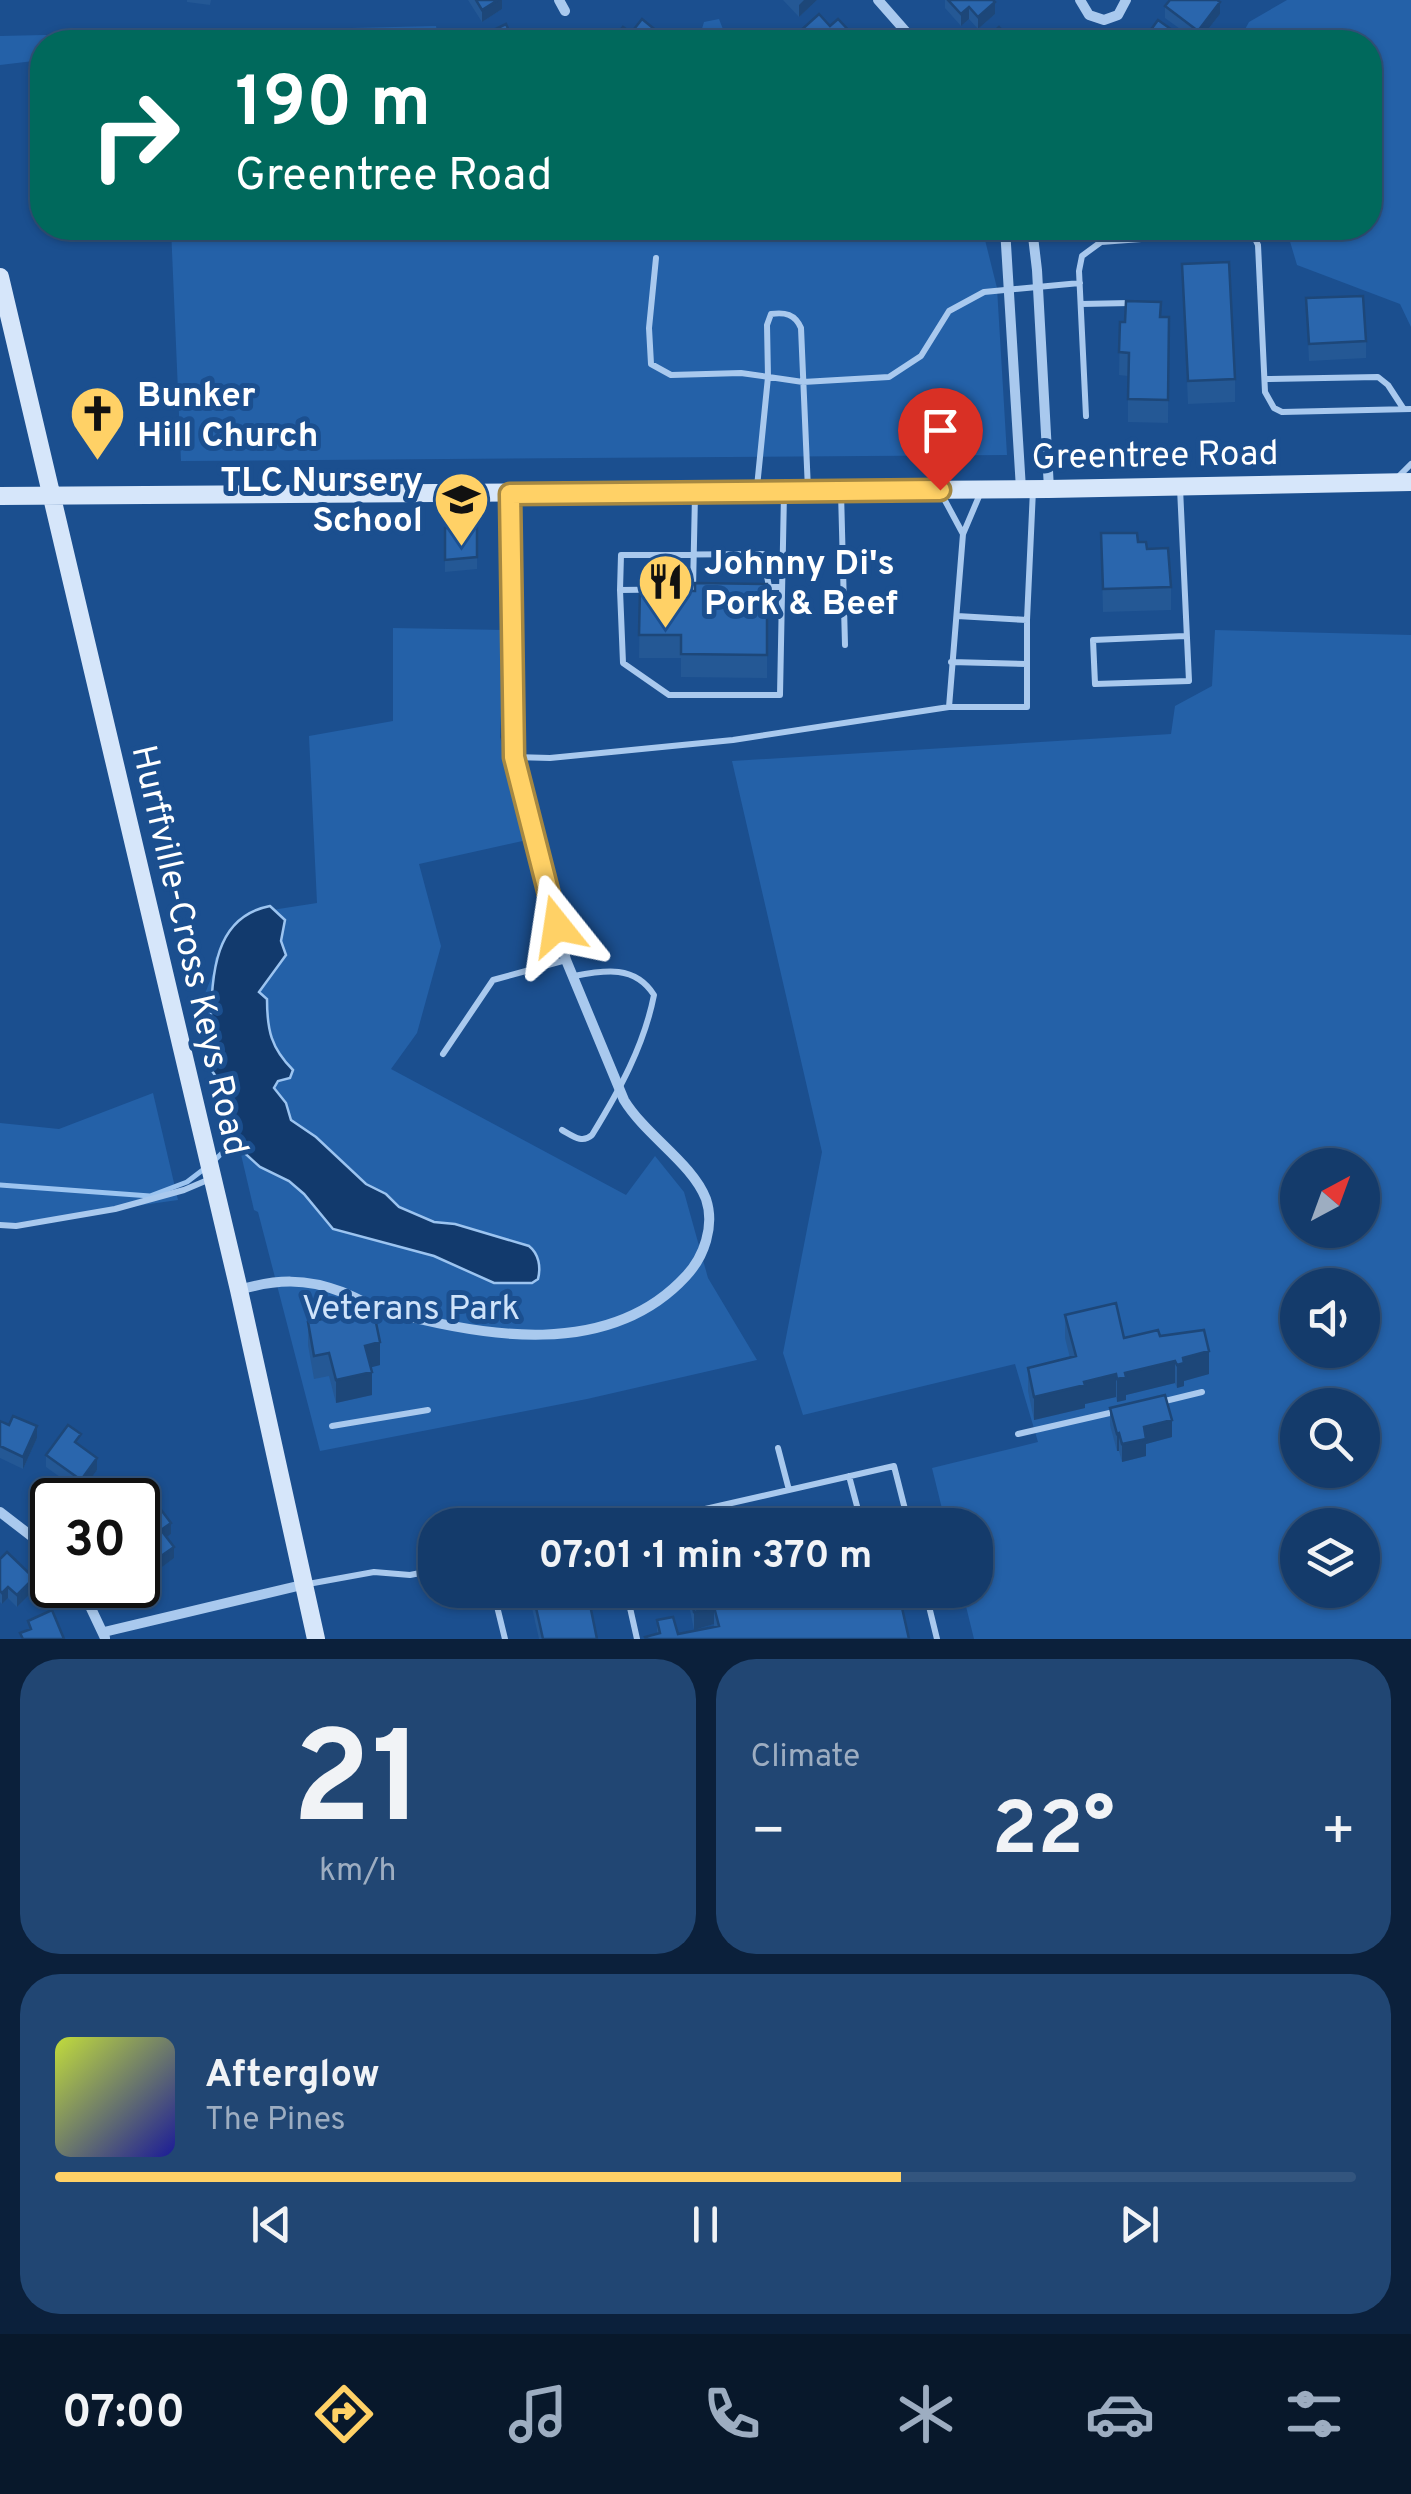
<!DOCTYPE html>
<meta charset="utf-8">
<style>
body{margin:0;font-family:Overpass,sans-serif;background:#214673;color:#f1f3f6;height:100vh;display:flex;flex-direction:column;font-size:38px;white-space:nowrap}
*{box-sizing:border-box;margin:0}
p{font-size:32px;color:#9dadc1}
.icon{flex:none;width:55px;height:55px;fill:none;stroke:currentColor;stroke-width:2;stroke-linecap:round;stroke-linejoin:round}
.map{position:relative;height:1639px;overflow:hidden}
.drawer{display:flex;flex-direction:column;gap:20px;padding:20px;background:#0b203b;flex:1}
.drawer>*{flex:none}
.guide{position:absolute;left:30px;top:30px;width:1352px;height:210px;border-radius:40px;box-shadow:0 2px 8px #0004,0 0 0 2px #33557e;background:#00695c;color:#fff;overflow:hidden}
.needle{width:65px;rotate:41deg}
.controls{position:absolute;left:1280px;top:1148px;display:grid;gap:20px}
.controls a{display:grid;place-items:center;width:100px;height:100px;border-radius:50%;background:#143b6b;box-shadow:0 2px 8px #0004,0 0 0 2px #33557e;font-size:50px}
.speed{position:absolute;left:30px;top:1478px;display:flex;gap:20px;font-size:50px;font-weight:700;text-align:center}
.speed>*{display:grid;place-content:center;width:130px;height:130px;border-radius:50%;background:#143b6b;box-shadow:0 2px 8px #0004,0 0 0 2px #33557e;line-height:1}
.speed .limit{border:5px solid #111;border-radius:15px;background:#fff;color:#111}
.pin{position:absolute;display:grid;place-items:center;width:85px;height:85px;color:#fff;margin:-102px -42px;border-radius:50% 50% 50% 0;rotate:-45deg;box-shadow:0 0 10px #0007}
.pin .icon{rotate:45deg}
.me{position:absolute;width:110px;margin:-55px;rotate:345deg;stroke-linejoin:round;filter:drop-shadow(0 0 8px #0008)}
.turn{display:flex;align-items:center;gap:35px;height:210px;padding:0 40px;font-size:45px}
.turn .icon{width:130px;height:130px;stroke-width:2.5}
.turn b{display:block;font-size:70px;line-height:85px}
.big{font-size:75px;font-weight:700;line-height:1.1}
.drawer .tile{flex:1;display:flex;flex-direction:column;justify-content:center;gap:15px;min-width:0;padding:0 35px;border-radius:40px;background:#214673}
.drawer .dial{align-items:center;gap:0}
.dial b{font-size:130px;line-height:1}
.song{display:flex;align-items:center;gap:30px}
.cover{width:120px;height:120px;border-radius:15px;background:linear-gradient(135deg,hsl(70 70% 55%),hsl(240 70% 35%))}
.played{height:10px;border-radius:5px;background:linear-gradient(90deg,#ffd166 65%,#33557e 65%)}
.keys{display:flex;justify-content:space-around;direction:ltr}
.heat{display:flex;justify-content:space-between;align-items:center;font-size:55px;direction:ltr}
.drawer .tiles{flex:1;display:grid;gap:20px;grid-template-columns:1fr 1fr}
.tile:last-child{grid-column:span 2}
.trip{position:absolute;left:418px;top:1508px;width:575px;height:100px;border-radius:40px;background:#143b6b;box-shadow:0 2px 8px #0004,0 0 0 2px #33557e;font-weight:700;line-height:100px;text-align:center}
.tabs{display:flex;height:160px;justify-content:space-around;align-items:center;background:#08182b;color:#9dadc1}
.tabs .icon{width:70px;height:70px}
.tabs .current{color:#ffd166}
.tabs b{font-size:45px;color:#f1f3f6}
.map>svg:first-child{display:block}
.green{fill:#2461a8;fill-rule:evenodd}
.water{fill:#123a6d;stroke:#9cc4f0;stroke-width:2.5}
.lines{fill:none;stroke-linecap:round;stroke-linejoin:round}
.stream{stroke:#9cc4f0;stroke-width:5}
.lane{stroke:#a9c9ee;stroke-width:6}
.street{stroke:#a9c9ee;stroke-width:10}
.secondary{stroke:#d6e6fa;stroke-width:18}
.wall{fill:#245895}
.shaded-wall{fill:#1d4779}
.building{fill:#2a66ad;stroke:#1d4779;stroke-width:2.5}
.route-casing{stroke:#a68842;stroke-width:25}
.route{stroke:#ffd166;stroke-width:18}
.labels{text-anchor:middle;stroke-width:10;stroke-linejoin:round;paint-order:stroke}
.poi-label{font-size:35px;font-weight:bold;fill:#fff;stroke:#1b4f8f;text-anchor:start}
.street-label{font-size:35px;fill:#fff;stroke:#1b4f8f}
.park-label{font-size:35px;fill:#cfe3fa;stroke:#1b4f8f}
</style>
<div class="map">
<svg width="1411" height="1639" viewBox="0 0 1411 1639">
<rect width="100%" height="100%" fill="#1b4f8f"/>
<path class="green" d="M1287,0H1411V327L1400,304L1297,265L1286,228H1370V42H1238L1249,22Z
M719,19L728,42H698L704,22Z
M436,26L439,42H42V60L0,65V36Z
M171,228H982L997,288L1007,455L181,461Z
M393,628L505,630L500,737L527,840L419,864L441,946L417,1033L391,1069L626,1195L655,1156L684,1192L708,1278L757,1360L587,1399L320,1451L258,1212L254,1210L204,996L214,971L215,958L272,910L317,903L309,736L393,721Z
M1215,630L1411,635V1639H974L962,1590H975V1525H946L932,1468L1038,1442L1015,1364L803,1415L783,1353L822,1152L732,761L1171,734L1175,706L1212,686ZM1298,1165H1362V1230H1298ZM1298,1285H1362V1350H1298ZM1298,1405H1362V1470H1298ZM1298,1525H1362V1590H1298Z
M153,1093L178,1200L0,1225V1123L59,1129Z"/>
<path class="water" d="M270,906L285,920L281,941L286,955L259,992L267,999C267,1030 271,1048 293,1070L290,1078L278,1081L274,1088L286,1103L291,1120L316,1137L366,1184L386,1194L399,1207L434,1222L455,1224L529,1246C539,1254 541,1267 538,1279L532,1283H494L434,1256L333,1229L304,1194L289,1181L260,1167L239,1148L230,1132L221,1084L208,1065C216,1013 197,920 270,906Z"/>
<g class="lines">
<path class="stream" d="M213,1162L237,1138
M0,1185L150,1196L187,1182L204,1169"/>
<path class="lane" d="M1250,228L1258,245L1265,392L1274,408L1282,412L1411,409
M656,258L649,328L651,364L671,375L741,373L803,382L889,377L921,356L949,311L984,292L1080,283
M1081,304L1130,303
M1267,379L1378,377L1388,385L1403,408
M1086,416L1079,271L1082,256L1101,242L1168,237H1255
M1398,477L1411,464
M757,487L768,377L767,325L771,314C785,312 795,314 801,328L808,490
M1180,488L1189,681L1095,684L1093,640L1185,636
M841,492L845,645
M942,495L963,534L980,494
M963,534L949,707H1027V620L1033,490
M764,587H781
M693,589L695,495
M701,589L620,590L623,663L669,695H780L784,493
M620,590L621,555L763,554L769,587
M957,616L1027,620
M951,662L1027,664
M514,757L550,758L733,740L949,707
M443,1054L493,980L566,960
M562,1130C573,1136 582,1144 592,1135C619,1091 644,1046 654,995C635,965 605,970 574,976
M0,1225L16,1226L115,1209L184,1190L210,1179
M1161,1402L1202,1392
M332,1426L428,1410
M1018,1434L1114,1412
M778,1448L789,1490
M849,1476L862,1525
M635,1525L894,1466L909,1525
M308,1584L374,1572L410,1575L435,1570
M493,1590L505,1639
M626,1590L637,1639
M925,1590L937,1639"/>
<path class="street" d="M559,0L565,11
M878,0L915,42
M1080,0L1089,15L1104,20L1118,15L1126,0
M1005,228L1021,489
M1032,228L1037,270L1049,489
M239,1290C276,1279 306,1278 342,1292C357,1298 370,1306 384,1310C482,1337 609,1360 686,1276C704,1257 715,1226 706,1199C692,1163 646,1136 624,1100L566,960L514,757L509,494
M0,1512L52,1552
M80,1585L105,1638
M104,1632L302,1585"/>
<path class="secondary" d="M0,277L239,1290L316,1639
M0,496L1049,489L1411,482"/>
</g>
<path class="wall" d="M187,0H211L210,5L187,2Z
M468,0H502V9L482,22Z
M783,0H817L799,17Z
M945,0H993L995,14L978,29L969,19L961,26L945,8Z
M1165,6L1220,14L1198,42L1165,18Z
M1080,228H1141V231L1080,234Z
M1182,264L1235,379V402L1188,404Z
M1306,298L1366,341V358L1309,361Z
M1161,317H1169L1168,423L1128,422V376L1119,375L1120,322Z
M445,528H477V569L445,572Z
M1101,533L1138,542L1171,587V610L1103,612Z
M767,584V678L681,677V658H639L640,590L695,591Z
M1065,1315L1124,1338L1160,1336L1209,1374L1184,1381V1386L1177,1388L1175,1383L1126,1395V1400L1117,1402L1116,1397L1085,1404V1408L1034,1420L1028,1391V1368L1070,1358L1065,1338Z
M308,1322L380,1365L371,1367L372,1395L336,1403L329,1376L314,1379L308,1345Z
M1110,1408L1172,1437L1146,1444V1456L1122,1462L1119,1451H1117L1110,1425Z
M0,1421L37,1438L23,1469L0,1458Z
M46,1455L97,1470L81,1492L46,1467Z
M138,1529L171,1534L167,1537L174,1558L154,1573L138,1551Z
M0,1559L34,1590L17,1607L8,1598L2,1604L0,1602Z
M528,1590H616V1595L589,1602L597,1639H539Z
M686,1590H898L909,1639H645V1637L657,1634V1620L673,1617L678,1634L714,1626V1624L694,1630Z"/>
<path class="shaded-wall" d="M498,0H502V9L482,22V10Z
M804,0H817L799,17V5Z
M995,2V14L978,29V17Z
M1220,2V14L1198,42V31Z
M969,7V19L961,26V14Z
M852,34V42H843Z
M380,1342V1365L365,1369V1346Z
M1209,1351V1374L1184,1381V1386L1177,1388V1365L1183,1358Z
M1175,1361V1383L1126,1395V1400L1117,1402V1379L1125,1373Z
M372,1372V1395L336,1403V1380Z
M1116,1374V1397L1085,1404V1408L1034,1420V1397L1084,1382Z
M1172,1420V1437L1146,1444V1456L1122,1462V1444L1144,1427Z
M37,1426V1438L23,1469V1457Z
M1119,1433V1451H1117V1434Z
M97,1458V1470L81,1492V1480Z
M171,1523V1534L161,1541V1530Z
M174,1547V1558L154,1573V1561Z
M34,1578V1590L17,1607V1595Z
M8,1587V1598L2,1604V1593Z
M586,1590H616V1595L586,1603Z
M714,1607V1624L694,1630V1612Z"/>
<path class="building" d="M476,0H498L482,10Z
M948,0H993L995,2L978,17L969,7L961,14Z
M1170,0H1217L1220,2L1198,31L1165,6Z
M819,14L830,26L838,19L852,34L843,42H813L812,41L810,42H788Z
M642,19L664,37L660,42H614L611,41L623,27L631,33Z
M1158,20L1182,37L1178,42H1142Z
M506,24L514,42H484L481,36Z
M999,27L1013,42H982Z
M1229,262L1235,379L1188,381L1182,264Z
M1363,296L1366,341L1309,344L1306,298Z
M1126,301L1161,302L1160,317H1169L1168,400L1128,399L1129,353L1119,352L1120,322H1125Z
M445,528H477V557L445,560Z
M1101,533H1137L1138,542H1146L1147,549L1168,548L1171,587L1103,589Z
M695,583L767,584V655L681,654V635H639L640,590L695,591Z
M1116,1303L1124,1338L1158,1330L1160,1336L1204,1330L1209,1351L1183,1358L1184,1363L1177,1365L1175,1361L1125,1373L1126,1377L1117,1379L1116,1374L1084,1382L1085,1385L1034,1397L1028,1368L1076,1356L1065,1315Z
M373,1308L380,1342L365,1346L372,1372L336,1380L329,1353L314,1356L308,1322Z
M1165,1395L1172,1420L1144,1427L1146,1439L1122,1444L1119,1433L1117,1434L1110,1408Z
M13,1416L37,1426L23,1457L0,1446V1421L9,1425Z
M68,1425L81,1434L75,1442L97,1458L81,1480L46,1455Z
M106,1483L121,1500H86Z
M162,1511L171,1523L161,1530L174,1547L154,1561L138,1539V1529Z
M826,1514L828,1522L848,1518L849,1525H777Z
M766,1518L768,1525H736Z
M7,1552L34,1578L17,1595L8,1587L2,1593L0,1591V1559Z
M532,1590H587L597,1639H543Z
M689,1590H898L909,1639H646L645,1637L660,1633L657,1620L673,1617L678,1634L719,1626L714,1607L694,1612Z
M52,1610L64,1639H23L20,1633L31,1629L28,1621Z"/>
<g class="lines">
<defs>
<path id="route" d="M557,926L514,757L510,494L940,490"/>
</defs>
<use href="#route" class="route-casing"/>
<use href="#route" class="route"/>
</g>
<defs>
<symbol id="church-pin" viewBox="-11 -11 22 30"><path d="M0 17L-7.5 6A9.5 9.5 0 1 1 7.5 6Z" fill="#ffd166" stroke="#1b4f8f"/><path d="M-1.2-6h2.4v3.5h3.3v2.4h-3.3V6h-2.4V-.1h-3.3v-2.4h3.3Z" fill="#111"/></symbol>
<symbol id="school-pin" viewBox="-11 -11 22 30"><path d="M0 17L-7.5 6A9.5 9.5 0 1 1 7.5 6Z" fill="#ffd166" stroke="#1b4f8f"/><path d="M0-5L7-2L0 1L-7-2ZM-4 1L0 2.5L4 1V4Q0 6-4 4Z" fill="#111"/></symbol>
<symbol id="restaurant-pin" viewBox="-11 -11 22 30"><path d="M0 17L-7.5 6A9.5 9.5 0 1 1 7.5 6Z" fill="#ffd166" stroke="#1b4f8f"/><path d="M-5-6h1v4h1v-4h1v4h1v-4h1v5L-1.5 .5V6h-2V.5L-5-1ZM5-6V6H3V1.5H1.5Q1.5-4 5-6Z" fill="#111"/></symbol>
</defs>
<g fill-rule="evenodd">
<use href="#church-pin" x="66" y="382" width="63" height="86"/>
<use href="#school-pin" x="430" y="468" width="63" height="86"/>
<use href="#restaurant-pin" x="634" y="550" width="63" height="86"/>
</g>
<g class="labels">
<g class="poi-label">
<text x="137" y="406">Bunker<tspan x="137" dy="40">Hill Church</tspan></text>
<text x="423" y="491" text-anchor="end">TLC Nursery<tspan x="423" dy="40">School</tspan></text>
<text x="704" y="574">Johnny Di's<tspan x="704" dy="40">Pork &amp; Beef</tspan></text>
</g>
<g class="street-label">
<text transform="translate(1155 454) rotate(-1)" y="12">Greentree Road</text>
<text transform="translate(191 950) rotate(77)" y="12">Hurffville-Cross Keys Road</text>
</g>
<g class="park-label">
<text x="411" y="1319">Veterans Park</text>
</g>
</g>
</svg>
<div class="controls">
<a><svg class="needle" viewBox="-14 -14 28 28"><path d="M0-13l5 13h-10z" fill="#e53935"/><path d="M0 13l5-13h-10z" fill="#9dadc1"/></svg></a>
<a><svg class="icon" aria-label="sound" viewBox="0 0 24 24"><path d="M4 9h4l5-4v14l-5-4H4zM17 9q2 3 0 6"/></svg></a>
<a><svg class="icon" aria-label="search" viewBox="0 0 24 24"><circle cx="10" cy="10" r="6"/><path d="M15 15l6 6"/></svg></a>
<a><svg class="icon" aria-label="layers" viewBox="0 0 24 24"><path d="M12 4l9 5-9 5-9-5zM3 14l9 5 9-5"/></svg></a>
</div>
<div class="speed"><div class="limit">30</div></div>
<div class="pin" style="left:940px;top:490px;background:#d93025"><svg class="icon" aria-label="arrive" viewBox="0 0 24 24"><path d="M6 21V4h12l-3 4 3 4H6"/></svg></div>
<svg class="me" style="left:557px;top:926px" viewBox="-20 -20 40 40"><path d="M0-17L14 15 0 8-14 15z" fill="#ffd166" stroke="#fff" stroke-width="4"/></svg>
<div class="trip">07:01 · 1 min · 370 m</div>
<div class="guide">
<div class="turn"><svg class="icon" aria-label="right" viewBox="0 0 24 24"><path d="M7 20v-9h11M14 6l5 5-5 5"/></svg><div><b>190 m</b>Greentree Road</div></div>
</div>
</div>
<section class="drawer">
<div class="tiles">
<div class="tile dial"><b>21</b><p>km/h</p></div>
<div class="tile"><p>Climate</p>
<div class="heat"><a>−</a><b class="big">22°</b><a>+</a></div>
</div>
<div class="tile">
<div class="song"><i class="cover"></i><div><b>Afterglow</b><p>The Pines</p></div></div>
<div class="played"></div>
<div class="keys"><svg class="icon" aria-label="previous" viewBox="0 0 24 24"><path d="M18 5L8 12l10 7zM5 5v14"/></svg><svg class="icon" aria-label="pause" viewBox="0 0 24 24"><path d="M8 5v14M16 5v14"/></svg><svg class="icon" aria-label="next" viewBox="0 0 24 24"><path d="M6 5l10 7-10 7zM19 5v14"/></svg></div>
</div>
</div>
</section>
<nav class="tabs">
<b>07:00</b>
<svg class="icon current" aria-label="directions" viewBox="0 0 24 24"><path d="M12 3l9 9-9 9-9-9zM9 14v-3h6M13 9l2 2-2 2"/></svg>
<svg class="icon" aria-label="music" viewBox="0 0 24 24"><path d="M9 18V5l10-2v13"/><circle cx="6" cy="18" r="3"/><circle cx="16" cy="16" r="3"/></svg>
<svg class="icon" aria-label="phone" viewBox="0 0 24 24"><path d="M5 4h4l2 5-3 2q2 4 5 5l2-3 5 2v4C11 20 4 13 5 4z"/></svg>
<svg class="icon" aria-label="climate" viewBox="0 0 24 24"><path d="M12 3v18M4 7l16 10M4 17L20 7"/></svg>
<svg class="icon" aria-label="car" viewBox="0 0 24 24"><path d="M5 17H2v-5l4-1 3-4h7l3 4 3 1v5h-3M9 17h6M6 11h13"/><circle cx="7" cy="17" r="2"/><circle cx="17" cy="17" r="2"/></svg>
<svg class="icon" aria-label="filters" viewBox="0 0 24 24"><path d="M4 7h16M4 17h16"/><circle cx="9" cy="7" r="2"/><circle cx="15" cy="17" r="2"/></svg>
</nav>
